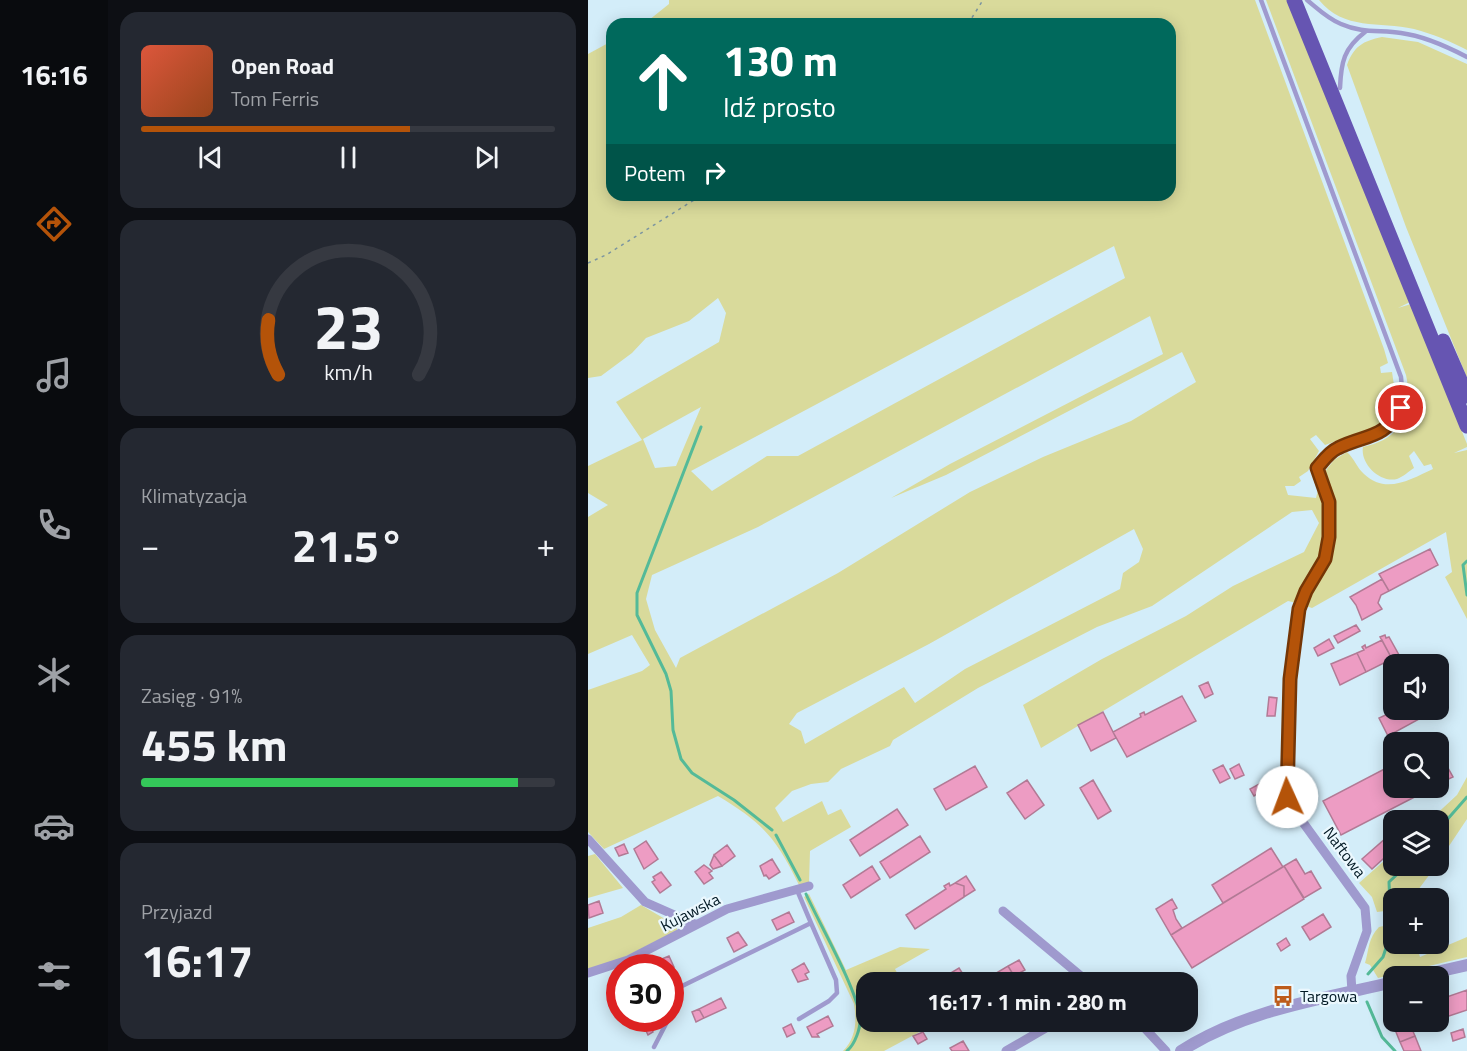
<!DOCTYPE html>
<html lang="pl">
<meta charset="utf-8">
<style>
body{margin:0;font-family:"Titillium Web",sans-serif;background:#242831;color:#f1f3f6;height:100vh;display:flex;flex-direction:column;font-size:22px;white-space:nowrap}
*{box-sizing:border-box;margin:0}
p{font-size:20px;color:#9ea1a6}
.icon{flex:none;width:33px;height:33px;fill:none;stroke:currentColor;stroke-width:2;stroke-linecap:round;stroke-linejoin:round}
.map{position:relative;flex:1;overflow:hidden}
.sheet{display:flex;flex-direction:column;gap:12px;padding:12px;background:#0d0f14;width:480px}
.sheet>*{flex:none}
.hud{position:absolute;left:18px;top:18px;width:570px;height:183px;border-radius:18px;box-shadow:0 3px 15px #0003;background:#00695c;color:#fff;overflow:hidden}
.fabs{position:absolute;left:795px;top:654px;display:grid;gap:12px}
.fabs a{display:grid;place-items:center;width:66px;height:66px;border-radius:12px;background:#171b24;box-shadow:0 3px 15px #0003;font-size:30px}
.speed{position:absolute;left:18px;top:954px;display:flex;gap:12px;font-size:30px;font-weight:700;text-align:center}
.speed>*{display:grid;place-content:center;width:78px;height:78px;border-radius:50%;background:#171b24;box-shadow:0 3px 15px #0003;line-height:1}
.speed .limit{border:9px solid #d22;background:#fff;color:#111}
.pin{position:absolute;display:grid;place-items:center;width:51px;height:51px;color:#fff;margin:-26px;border:3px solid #fff;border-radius:50%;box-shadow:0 2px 6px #0007}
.me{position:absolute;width:66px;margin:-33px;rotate:358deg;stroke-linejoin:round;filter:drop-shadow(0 0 4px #0008)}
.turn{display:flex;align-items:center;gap:21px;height:126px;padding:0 18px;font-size:27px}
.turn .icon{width:78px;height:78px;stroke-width:2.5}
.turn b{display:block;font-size:42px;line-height:51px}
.then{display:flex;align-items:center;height:57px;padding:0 18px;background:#0003;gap:12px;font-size:22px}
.big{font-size:45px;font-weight:700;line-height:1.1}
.sheet .card{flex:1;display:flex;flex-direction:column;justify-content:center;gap:9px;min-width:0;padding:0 21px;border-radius:18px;background:#242831}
.sheet .dial{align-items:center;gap:0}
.dial svg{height:156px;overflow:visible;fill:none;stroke:#363941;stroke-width:7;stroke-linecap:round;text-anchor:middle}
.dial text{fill:#f1f3f6;stroke:none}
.song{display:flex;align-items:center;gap:18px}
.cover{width:72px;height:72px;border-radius:9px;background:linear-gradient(135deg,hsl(10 70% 55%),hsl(20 70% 35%))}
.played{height:6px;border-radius:3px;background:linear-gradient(90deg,#b45309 65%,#363941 65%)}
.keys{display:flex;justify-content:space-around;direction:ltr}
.heat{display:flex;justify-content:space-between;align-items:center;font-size:33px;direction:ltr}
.charge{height:9px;border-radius:4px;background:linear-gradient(90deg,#34c759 91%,#363941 0)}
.trip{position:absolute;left:268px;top:972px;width:342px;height:60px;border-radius:18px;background:#171b24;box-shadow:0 3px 15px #0003;font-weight:700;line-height:60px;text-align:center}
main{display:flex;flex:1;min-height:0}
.dock{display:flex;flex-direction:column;width:108px;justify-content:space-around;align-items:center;background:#090b0e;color:#9ea1a6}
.dock .icon{width:42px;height:42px}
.dock .current{color:#b45309}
.dock b{font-size:27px;color:#f1f3f6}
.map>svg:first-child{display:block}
.green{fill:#d9da9b;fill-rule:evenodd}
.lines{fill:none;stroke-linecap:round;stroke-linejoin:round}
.stream{stroke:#54ba98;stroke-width:3}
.building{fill:#ed9cc3;stroke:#b27a95;stroke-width:1.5}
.path{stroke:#7c95a0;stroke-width:1.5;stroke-dasharray:3 4.5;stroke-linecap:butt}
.service{stroke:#9f9ace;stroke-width:4.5}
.minor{stroke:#9f9ace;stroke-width:9}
.tertiary{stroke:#9f9ace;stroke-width:12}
.primary{stroke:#6655b2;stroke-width:15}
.route-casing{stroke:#753606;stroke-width:15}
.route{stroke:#b45309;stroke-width:10}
.labels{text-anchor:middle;stroke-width:4.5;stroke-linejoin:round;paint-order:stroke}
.street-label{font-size:16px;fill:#001823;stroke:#ebf8fe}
.poi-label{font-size:16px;fill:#001823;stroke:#ebf8fe;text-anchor:start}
</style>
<main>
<nav class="dock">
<b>16:16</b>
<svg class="icon current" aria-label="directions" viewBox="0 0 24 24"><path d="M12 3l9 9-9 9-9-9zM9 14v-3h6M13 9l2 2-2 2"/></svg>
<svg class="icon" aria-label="music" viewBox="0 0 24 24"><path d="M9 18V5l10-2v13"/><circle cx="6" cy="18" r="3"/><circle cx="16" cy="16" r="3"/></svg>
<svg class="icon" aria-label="phone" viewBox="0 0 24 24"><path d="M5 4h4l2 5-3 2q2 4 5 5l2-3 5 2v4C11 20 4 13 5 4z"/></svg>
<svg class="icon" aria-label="climate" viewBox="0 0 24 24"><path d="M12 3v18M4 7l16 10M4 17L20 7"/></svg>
<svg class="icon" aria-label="car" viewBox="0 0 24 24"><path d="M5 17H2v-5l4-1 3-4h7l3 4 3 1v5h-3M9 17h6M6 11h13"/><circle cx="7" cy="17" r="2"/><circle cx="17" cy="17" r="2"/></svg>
<svg class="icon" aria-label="filters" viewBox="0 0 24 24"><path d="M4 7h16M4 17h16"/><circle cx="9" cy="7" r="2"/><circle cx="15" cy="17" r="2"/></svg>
</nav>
<section class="sheet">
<div class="card">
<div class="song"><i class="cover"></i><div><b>Open Road</b><p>Tom Ferris</p></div></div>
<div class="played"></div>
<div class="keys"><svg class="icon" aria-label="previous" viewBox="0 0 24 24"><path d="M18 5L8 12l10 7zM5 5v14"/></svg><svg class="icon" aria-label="pause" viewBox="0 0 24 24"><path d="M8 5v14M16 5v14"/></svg><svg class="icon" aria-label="next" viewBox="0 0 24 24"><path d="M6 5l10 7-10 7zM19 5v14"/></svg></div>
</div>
<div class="card dial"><svg viewBox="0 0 100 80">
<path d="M14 69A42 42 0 1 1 86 69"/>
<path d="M14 69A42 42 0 0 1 9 41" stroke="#b45309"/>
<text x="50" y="56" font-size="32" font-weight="700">23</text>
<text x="50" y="72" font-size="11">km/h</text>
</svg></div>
<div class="card"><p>Klimatyzacja</p>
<div class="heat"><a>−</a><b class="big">21.5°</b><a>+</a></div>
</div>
<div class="card"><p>Zasięg · 91%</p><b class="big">455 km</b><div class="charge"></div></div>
<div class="card"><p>Przyjazd</p><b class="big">16:17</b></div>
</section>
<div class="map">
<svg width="879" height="1051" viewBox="0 0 879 1051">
<rect width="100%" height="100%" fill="#d3edf9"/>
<path class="green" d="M81,0H667L796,349L800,363L792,367L793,373L804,372L807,392L801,418L783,429L737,445L728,435L722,439L731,451L720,471L711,477L713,481L706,486H697L700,495L728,498L730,490H732C750,531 725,567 709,603L700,601L453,748L435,705L514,659L598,616L645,586L716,552L731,523L724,510L704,512L564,606L509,627L390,688L305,740L302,746L253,769L240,782L223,784L204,791L187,808L195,822L234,801L240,815L253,809L263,827L222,851L221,883L211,885C188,838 175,823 130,796L16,849L0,832V690L54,671L62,665L44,635L0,654V517L20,505L0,493V466L54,440L28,402L131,342L138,313L130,298L101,321L58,338L44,353L13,376L0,378V54L24,41V195H582V24H56L81,4ZM526,246L537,278L210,456H179L124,491L103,471ZM562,316L575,354L362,464L303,498L358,475L594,352L608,382L543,421L455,457L382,492L250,573L92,658L88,668L67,630L58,599L64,575L170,527ZM113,407L88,466L67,468L55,439ZM546,529L555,549L551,562L535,573L532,589L377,669L327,703L316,687L217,744L213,731L201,724L209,713L341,644Z
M678,0H699L822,302L810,308L823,304L879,444V447L866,453L879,450V619L857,577L864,572L858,532L724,608L718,606L742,554L746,520L735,474L746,460L759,452C766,458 769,468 776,474C798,495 823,479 845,469L843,464L836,466L826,451L821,456L826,468C821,471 815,477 809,479C791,483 772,463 775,447C814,439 826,412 818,375Z
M731,0H879V50C862,41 845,34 826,29C791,21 756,31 731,0Z
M794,37L830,42L879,64V378L818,227L759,65C766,46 775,41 794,37Z
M879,777V819L851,861L850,820H842L869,795Z
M805,853L806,866H848L824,898H806L805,910L789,912L784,897L771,883Z
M7,854L35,888L0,898V856Z
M221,894L258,970L312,947L342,949L307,969L314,982H279V1022H335L339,1028L296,1051H255C268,1038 269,1021 266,1004L216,897Z
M53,905L89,926V931L30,960L0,969V928L33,917Z
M805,924L806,944H828L832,957L879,937V957L790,978L782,965L777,963C781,950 780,938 791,927Z"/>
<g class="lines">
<path class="stream" d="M113,427L49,593V615L78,674L83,691L85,730L93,759L104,773L146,800L184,830
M879,561L875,565L879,595
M850,830L879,797
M188,835L212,880
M218,894C232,925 268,987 272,1017C273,1028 267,1044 259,1051
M802,905L801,882L818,866
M780,974L795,957L803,933
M779,1002L794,1037L807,1051"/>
</g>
<path class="building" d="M842,549L850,565L801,591L791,574Z
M794,579L801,591L793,595L790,603L794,609L774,620L768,605L762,597Z
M768,625L772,631L750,643L746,636Z
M797,635L798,638L801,637L811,655L804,659L792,637Z
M741,639L746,648L730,656L726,648Z
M794,640L804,659L778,672L769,653L776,650L774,647L777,645L778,648Z
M769,653L778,672L752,685L743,664Z
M620,682L625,694L617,698L611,686Z
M594,696L608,721L539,757L525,732L553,717L552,714L556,712L557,715Z
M681,697L689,698L687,716H679Z
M808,710H829L833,718L800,736L791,718Z
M515,712L528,738L503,751L490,725Z
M850,750L865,777L850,784Z
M651,764L656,775L647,779L642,769Z
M806,764V788H844L753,835L735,801Z
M635,765L642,778L632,783L625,770Z
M387,766L399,787L358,810L346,789Z
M439,780L456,805L437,819L419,793Z
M505,780L523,811L510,819L492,788Z
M673,783L676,790L666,796L662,789Z
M309,809L320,825L272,856L262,840Z
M806,831V849L784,869L774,859Z
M332,836L342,852L302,878L292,862Z
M58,841L70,859L56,869L46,849Z
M36,844L40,853L31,856L27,848Z
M139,845L147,856L134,866L126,855Z
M683,848L695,867L635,903L624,885Z
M126,855L134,866L125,869L122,865Z
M184,859L192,872L181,879L178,875L176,876L172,866Z
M708,859L717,874L723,871L733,888L716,898L696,866Z
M116,865L124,871L121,873L125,878L116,884L107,872Z
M284,866L292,879L263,898L255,885Z
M696,866L716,899L604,968L583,935Z
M73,872L83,885L72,893L64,882L67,880L65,877Z
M378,876L387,890L376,897V886L367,883Z
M361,883L362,886L367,883L376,886V897L327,929L318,915L358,889L356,886Z
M584,899L589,908L585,910L588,919L594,928L583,935L568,909Z
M11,901L15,913L1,918L0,905Z
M201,912L206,922L189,930L184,920Z
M735,914L743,927L722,940L714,927Z
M150,932L159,945L146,952L139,938Z
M698,938L702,945L693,951L689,944Z
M81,956L86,967L71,968L69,961Z
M431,960L437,970L426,976L420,966Z
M216,963L221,972L217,974L220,979L210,982L204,970Z
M420,966L426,976L410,982L405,975Z
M371,968L380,982H363L365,981L361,974Z
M879,990V1010L855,1018L850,1000Z
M133,998L138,1008L116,1018L111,1009Z
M111,1009L116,1018L108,1022L104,1012Z
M240,1016L245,1026L229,1034L231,1037H224L219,1027Z
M52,1018H69L61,1023L65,1032L60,1035Z
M354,1022H365L366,1024L354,1030L350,1023Z
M804,1022H821L827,1036L812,1042Z
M203,1024L207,1033L199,1037L195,1028Z
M875,1029L877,1037L865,1041L863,1033Z
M335,1032L339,1039L330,1044L325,1036Z
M827,1036L833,1051H816L812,1042Z
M375,1041L381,1051H364L362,1048Z"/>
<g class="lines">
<path class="path" d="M380,24L395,0
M0,263L18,255L114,195"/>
<path class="service" d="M673,0L813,377C816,405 810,428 781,438C771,442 759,443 750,448C741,452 735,461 729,468C747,525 748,538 718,591
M719,0C730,9 740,19 753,24C773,33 792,30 813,33C836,36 858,46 879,57
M752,88C753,62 756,48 777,32
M82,997L90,988L223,923L209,890
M211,1019L241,1001L249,993L248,980L223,923
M66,1047L81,1018"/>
<path class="minor" d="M718,591L711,609L703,679L697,791L706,810L777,908L779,931L763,976L764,992
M0,839L57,902L107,924
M415,911L500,982
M0,973L40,960L139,909L221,886
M551,1022L578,1051
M418,1051L468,1022"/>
<path class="tertiary" d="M831,976L879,965
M593,1051C657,1010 733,999 806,982"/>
<path class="primary" d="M706,0L879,426
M855,341L879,396"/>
</g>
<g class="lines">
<defs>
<path id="route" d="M699,797L702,679L711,609L718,591L737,559L741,537V502L729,468C735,461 741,452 750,448C778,434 796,440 813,408"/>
</defs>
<use href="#route" class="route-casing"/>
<use href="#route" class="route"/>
</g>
<defs>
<symbol id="bus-bare" viewBox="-9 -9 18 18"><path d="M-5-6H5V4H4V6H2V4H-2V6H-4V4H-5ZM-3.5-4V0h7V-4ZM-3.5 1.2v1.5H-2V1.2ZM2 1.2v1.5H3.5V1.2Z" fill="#bd5c1b" stroke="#ebf8fe" stroke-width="2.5" paint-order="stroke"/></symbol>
</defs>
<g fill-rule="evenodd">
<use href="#bus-bare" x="680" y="981" width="30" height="30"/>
</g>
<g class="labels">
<g class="street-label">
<text transform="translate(757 852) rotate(53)" y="6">Naftowa</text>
<text transform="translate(102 912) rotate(-27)" y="6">Kujawska</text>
</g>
<g class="poi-label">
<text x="712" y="1002">Targowa</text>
</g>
</g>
</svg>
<div class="fabs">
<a><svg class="icon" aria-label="sound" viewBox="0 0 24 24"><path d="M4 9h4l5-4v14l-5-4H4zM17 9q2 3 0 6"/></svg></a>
<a><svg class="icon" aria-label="search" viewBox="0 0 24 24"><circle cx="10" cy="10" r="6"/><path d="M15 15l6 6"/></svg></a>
<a><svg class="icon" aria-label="layers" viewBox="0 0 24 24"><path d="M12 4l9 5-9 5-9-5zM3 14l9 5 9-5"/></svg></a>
<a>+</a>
<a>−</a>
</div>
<div class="speed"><div class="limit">30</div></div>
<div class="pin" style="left:813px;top:408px;background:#d93025"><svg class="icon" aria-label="arrive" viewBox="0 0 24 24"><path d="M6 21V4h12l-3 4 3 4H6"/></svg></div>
<svg class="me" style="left:699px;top:797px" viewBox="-20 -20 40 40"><circle r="19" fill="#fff"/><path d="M0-13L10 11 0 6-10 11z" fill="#b45309"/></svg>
<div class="trip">16:17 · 1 min · 280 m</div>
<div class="hud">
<div class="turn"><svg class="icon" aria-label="ahead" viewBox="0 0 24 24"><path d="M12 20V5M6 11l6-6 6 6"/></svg><div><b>130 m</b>Idź prosto</div></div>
<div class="then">Potem<svg class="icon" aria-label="right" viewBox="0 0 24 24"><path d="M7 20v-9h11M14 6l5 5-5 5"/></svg></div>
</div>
</div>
</main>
